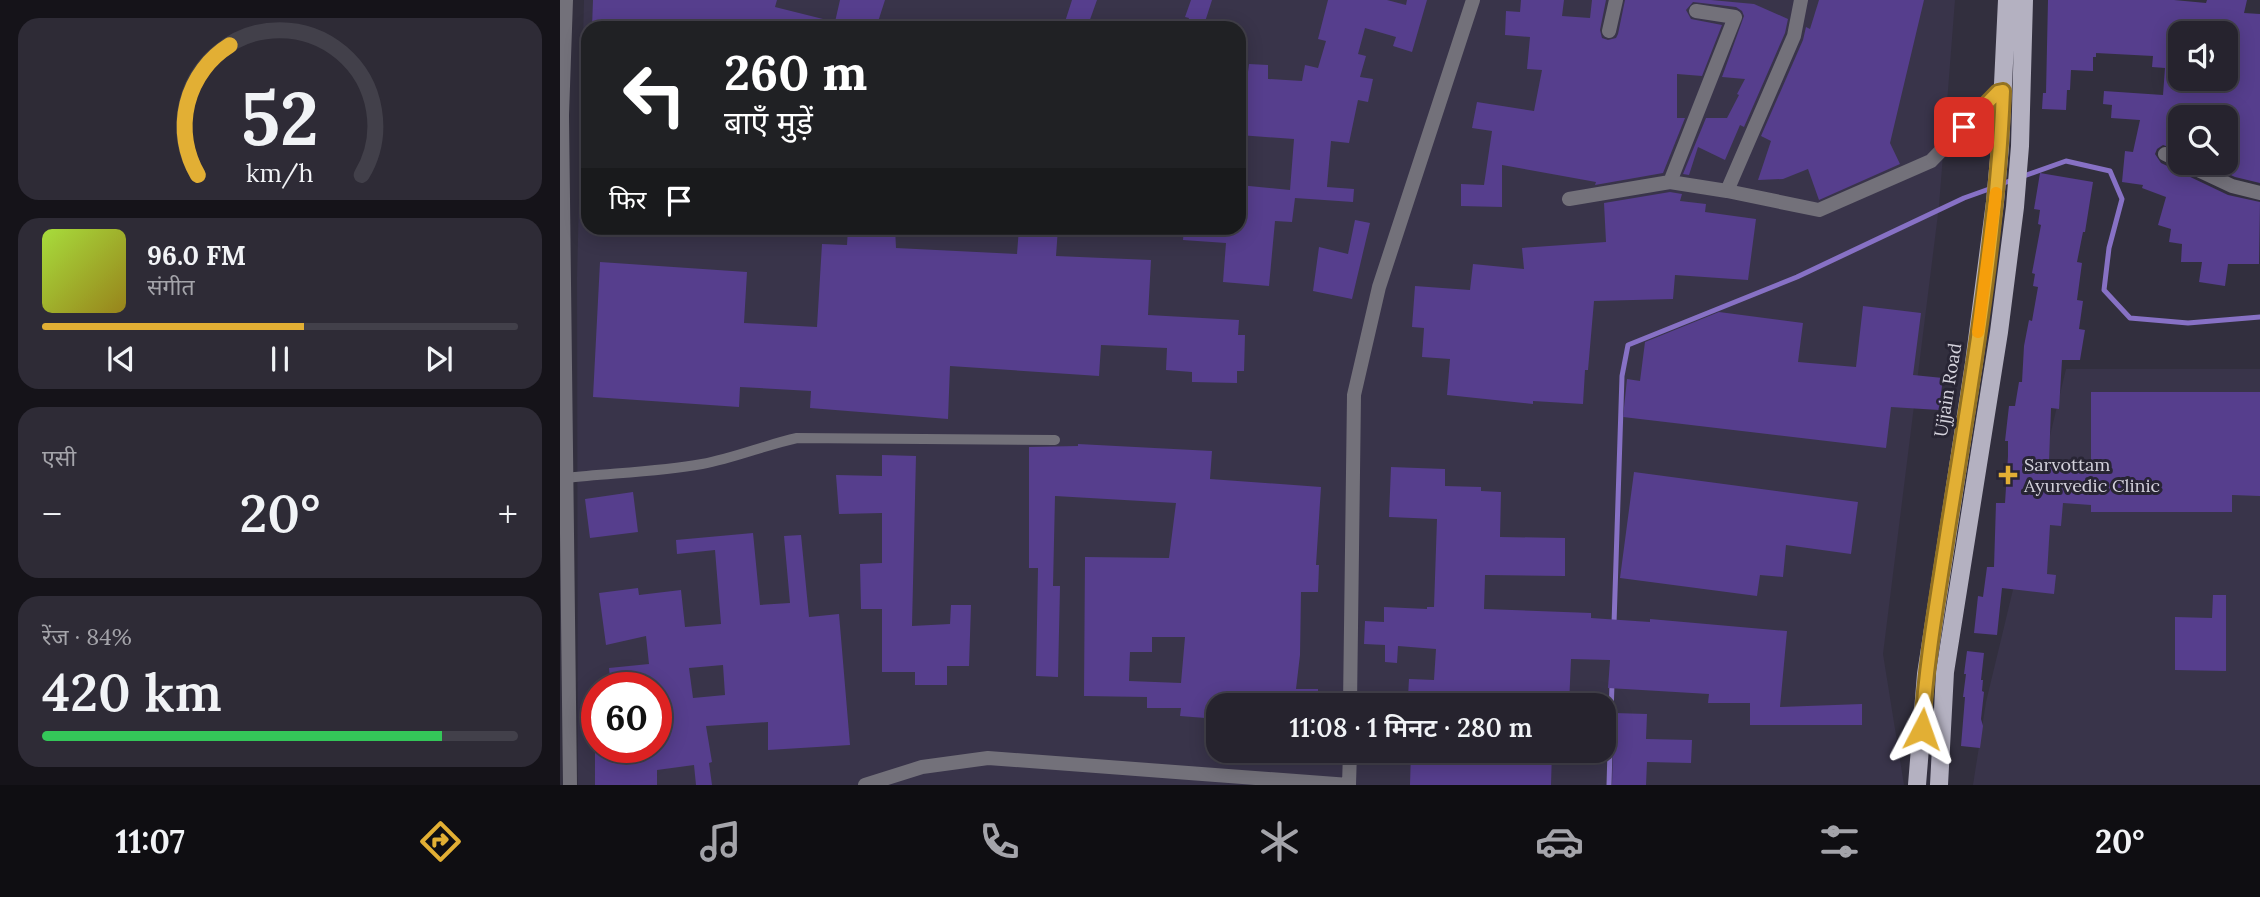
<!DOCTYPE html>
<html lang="hi">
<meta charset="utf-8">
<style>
body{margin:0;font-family:Lora,"Noto Sans Devanagari",serif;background:#2e2b36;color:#f1f3f6;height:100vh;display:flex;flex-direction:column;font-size:26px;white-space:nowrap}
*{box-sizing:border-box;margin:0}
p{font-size:23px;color:#a4a4aa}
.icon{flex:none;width:38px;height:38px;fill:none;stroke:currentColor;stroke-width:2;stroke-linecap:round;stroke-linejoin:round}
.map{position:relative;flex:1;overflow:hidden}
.drawer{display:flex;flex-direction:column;gap:18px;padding:18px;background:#151319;width:560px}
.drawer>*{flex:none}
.banner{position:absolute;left:21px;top:21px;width:665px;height:214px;border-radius:21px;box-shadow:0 4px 18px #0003,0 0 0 2px #42404a;background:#202124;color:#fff;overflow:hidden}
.tools{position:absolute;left:1608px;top:21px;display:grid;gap:14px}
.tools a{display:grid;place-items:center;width:70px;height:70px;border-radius:14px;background:#26232e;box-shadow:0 4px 18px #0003,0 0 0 2px #42404a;font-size:35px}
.speed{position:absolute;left:21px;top:672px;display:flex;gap:14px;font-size:35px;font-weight:700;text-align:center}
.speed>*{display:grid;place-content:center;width:91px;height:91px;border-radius:50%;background:#26232e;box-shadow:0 4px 18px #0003,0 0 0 2px #42404a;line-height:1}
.speed .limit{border:10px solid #d22;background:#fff;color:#111}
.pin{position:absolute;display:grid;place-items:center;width:60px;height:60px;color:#fff;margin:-30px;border-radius:14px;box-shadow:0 4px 10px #0006}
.me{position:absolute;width:77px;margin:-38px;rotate:4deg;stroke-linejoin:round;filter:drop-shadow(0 0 5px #0008)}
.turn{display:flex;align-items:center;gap:24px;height:147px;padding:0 28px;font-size:32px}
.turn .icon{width:91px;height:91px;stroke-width:2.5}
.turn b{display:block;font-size:49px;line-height:60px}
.then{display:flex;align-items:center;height:66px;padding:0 28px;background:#0003;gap:14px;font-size:26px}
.big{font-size:52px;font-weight:600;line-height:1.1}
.drawer .tile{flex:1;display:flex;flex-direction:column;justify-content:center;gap:10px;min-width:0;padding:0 24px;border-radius:21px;background:#2e2b36}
.drawer .dial{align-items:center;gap:0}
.dial svg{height:182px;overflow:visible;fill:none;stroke:#42404a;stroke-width:7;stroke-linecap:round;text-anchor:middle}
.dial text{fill:#f1f3f6;stroke:none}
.song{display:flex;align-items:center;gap:21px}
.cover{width:84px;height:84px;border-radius:10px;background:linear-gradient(135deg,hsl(80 70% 55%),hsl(50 70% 35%))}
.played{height:7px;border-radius:4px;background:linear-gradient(90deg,#e2af34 55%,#42404a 55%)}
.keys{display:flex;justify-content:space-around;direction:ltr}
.heat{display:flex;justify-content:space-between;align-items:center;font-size:38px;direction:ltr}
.charge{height:10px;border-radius:5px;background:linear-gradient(90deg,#34c759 84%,#42404a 0)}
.trip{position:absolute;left:646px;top:693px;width:410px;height:70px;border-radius:21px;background:#26232e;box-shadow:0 4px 18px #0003,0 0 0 2px #42404a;font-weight:600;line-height:70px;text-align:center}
.dock{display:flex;height:112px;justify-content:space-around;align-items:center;background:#0f0e12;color:#a4a4aa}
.dock .icon{width:49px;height:49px}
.dock .on{color:#e2af34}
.dock b{font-size:32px;color:#f1f3f6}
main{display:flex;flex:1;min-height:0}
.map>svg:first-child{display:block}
.built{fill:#39344a;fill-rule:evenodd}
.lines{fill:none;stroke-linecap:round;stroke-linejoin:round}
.stream{stroke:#8771c5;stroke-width:5}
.building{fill:#563e8d;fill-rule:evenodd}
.lane{stroke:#73717a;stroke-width:10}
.street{stroke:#73717a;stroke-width:14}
.primary{stroke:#b4b1c1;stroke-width:18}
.route-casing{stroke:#937222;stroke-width:18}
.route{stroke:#e2af34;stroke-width:12}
.slow{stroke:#f59e0b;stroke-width:12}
.poi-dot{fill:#e2af34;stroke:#282534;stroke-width:2.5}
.labels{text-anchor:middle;stroke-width:6;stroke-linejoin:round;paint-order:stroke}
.street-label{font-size:18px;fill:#d4d2dc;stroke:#282534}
.poi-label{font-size:18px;fill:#d4d2dc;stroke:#282534;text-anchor:start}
</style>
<main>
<section class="drawer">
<div class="tile dial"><svg viewBox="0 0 100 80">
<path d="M14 69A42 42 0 1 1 86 69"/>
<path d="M14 69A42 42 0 0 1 28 12" stroke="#e2af34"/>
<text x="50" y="56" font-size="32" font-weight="700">52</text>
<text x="50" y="72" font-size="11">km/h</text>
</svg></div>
<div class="tile">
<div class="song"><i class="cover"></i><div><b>96.0 FM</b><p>संगीत</p></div></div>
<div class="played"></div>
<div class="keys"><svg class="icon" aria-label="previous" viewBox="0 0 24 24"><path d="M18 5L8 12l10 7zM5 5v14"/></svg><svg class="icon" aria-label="pause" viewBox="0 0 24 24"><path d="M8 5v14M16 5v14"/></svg><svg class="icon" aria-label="next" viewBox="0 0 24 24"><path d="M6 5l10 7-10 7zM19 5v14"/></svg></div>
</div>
<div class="tile"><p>एसी</p>
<div class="heat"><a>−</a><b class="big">20°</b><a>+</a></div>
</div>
<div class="tile"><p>रेंज · 84%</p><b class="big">420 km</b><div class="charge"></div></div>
</section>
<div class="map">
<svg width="1700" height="785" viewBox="0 0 1700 785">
<rect width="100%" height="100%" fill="#322f3e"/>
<path class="built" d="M24,0H1395L1379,206L1323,654L1344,785H18L17,278ZM28,28H679V228H28ZM37,688H96V747H37ZM658,705H1043V751H658Z
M1506,369H1700V785H1413L1426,702Z"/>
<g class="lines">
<path class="stream" d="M1441,184L1506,161L1550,171L1562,199L1549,248L1544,290L1570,318L1628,323L1700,317
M1054,624L1062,376L1068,345L1237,277L1404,198L1432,188
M1049,785L1052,683"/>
</g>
<path class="building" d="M33,0H217L215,7L275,22L280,0H325L316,28H32Z
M512,0H537L527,28H503Z
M631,0H652L643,28H626L629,18L625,17Z
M768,0H827L846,5L847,0H867L852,52L833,46L836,37L805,28L798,54L806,56L800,77L813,79L808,102L798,100L789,143L771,141L767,187L794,189L793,202L735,198L732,222L715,221L709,286L663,282L666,243L623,240L624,228H679V185L730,190L734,139L679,135V111L681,103H684L689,64L708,65V79L742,81L745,65L758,68L766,41L758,39Z
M961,0H1004L1002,16L1030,18L1032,0H1046L1040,30L1042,38L1048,40L1056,38L1058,34L1065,0H1151L1194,4L1228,19L1225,33L1184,127L1180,125L1165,160L1138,147L1129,175L1123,174L1146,118H1167L1179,95L1177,94L1185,79L1162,77L1184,16L1182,11L1176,7L1133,2L1126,10L1131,19L1162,25L1142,76L1117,74V118H1125L1103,173L1035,185L1036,182L942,165V207L901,206V184L924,185L932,131L912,128L917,102L974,111L982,70L967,69L970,37L945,35L946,11L960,12Z
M1259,0H1364L1330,143L1340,164L1259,200L1248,169L1223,179L1198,180L1211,141L1201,136L1243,40L1246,27L1250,29Z
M1488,0H1614L1646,3L1647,0H1687L1684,13L1700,14V183L1675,177L1645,163H1666V117L1627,113V117H1620V151L1603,145L1597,149L1595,154L1601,163L1668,195L1700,202L1699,264H1668L1665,286L1639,282L1642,262H1621L1622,244L1609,242L1611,229L1598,225L1606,197L1582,188L1583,185L1562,182L1565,151L1573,152L1580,120L1551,118L1552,105L1543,104L1544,91L1603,95L1605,68L1592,67L1593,56L1536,53V57H1533V71L1511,70L1510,90H1507L1506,110L1482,109L1483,93H1486ZM1641,29L1666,32V79H1657L1656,89L1620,87V31L1641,33Z
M1480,173L1533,182L1525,232H1523L1517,262L1522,263L1517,300L1523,301L1519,329L1525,330L1520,360H1502L1499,409L1491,408L1489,461L1531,464V392H1700V496L1672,495V512H1531V505L1503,503L1501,526L1490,525L1487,574L1496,575L1494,594L1442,588L1437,635L1414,633L1418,596L1423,597L1427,567H1434L1436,503H1445L1448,456V441H1445L1449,406H1455L1459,382H1462L1464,346L1469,320L1472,321L1478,287L1473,286L1475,274L1472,273L1481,225L1478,224L1480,210L1474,209Z
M1110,192L1122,194L1120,201L1146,204L1145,212L1196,219L1188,280L1115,275L1113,299L1034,301L1028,370H1025L1023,404L973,401V404L887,395L890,359L862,357L864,328L852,327L855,286L910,290L913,264L964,269L962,248L1046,242L1044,203Z
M795,220L810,223L792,299L753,291L759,247L788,254Z
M288,228H335L336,248L457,254L459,228H498L496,256L591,260L588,315L679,320L678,335H685L684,371H677V383L632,382V372L606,370L607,348L541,345L539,376L390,366L388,419L250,408L251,391L180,387L179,407L33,397L40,262L187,272L184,323L257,327L262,244L287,245Z
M1303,306L1361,313L1353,375L1383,378L1379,410L1331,407L1326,448L1063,417L1067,379L1080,381L1085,342L1159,312L1243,323L1238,362L1296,367Z
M518,444L652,451L650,479L761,487L756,565H759L758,592H741L740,655L736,689H758V705H658V719L620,716L621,708H587V697L524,696L525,557L609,558L616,503L495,496L493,586H500L498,677L476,676L478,568H469V447L518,446ZM592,637H625L621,683L569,681L570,652H592Z
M322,455L356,456L352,626L390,624L391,605H411L409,666H387V685H355V672H322V609H301L300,564L322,563V513L279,514L276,475L322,476Z
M831,467L885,469V486L921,487V491L941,492L940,537L1005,538V576L925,575L924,609L1031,613V618L1090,622V619L1227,631L1220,707L1302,704V725H1190V703H1148L1149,694L1048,688L1050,660L1011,659L1009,705H962V694L932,692V705H862V697H848L849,679L874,680L876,649L838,646L837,663L825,662V645L804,644L805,621L824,622V607L867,609V607H874L877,519L829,517Z
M1074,472L1298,502L1291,554L1226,545L1223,577L1200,575L1197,596L1060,578Z
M73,492L78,532L30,538L25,499Z
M193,533L200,605L230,603L224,536L241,535L249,617L279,614L290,745L208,750V722L146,726L152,762L149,763L152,785H136L134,765L97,770V785H35V747H98L96,688H51L49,668L89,664L86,636L46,645L39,593L78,588L79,595L121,590L125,627L161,624L155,550L117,554L116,540ZM163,665L165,695L133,698L129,668Z
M1653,595H1666V671L1615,670V617L1652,618Z
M1407,651L1424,653L1421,680H1423L1422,691L1424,692L1421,719L1423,726L1420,748L1401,746L1405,697H1403L1406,674H1404Z
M1054,713L1087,714L1086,739L1132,740L1131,763L1087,762L1086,785H1052Z
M851,751H992L991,785H850Z"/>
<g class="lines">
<path class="lane" d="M6,478C51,473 98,472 142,464C175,458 205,445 237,438L495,440"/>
<path class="street" d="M6,0L2,115L10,785
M1241,0L1234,36L1167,191L1259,210L1371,161L1438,92L1443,91
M1049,31L1056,0
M1605,154L1620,161
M1623,163L1672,186L1700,193
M1110,182L1175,17L1136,11
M1009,199L1110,182L1167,191
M790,705L794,395L819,287L913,0
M305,785L362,767L428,758L789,785
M789,785L790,751"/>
<path class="primary" d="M1357,785L1366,674L1414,363L1435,202L1440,147L1447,0
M1379,785L1385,672L1439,332L1455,207L1460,146L1464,0"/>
</g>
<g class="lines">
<defs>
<path id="route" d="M1362,729C1366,662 1378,596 1388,529C1411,384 1437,238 1443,91L1438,92L1404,127"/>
</defs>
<use href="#route" class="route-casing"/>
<use href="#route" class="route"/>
<path class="slow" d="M1418,332L1436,193"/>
</g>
<path class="poi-dot" d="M1444.5 464.5h7v7h7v7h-7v7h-7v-7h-7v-7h7z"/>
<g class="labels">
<g class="street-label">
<text transform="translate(1388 390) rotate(-81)" y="6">Ujjain Road</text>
</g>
<g class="poi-label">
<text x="1464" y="471">Sarvottam<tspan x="1464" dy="21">Ayurvedic Clinic</tspan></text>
</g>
</g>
</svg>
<div class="tools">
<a><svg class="icon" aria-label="sound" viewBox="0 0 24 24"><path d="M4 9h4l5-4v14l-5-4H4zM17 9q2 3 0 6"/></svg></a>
<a><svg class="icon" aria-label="search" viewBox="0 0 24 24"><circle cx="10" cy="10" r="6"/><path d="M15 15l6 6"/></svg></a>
</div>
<div class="speed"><div class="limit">60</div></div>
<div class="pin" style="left:1404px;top:127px;background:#d93025"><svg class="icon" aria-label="arrive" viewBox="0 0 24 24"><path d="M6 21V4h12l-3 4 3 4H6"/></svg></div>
<svg class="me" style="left:1362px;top:729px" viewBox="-20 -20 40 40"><path d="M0-17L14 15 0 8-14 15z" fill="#e2af34" stroke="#fff" stroke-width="4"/></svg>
<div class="trip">11:08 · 1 मिनट · 280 m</div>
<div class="banner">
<div class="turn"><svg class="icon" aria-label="left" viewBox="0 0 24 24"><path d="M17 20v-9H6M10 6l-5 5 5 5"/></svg><div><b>260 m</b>बाएँ मुड़ें</div></div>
<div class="then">फिर<svg class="icon" aria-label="arrive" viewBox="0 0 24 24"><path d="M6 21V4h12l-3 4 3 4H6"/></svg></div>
</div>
</div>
</main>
<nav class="dock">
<b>11:07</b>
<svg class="icon on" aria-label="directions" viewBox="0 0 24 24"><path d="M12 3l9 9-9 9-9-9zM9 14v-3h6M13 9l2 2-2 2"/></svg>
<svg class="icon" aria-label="music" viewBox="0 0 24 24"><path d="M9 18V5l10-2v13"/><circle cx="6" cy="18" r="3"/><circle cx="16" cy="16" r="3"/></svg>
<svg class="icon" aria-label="phone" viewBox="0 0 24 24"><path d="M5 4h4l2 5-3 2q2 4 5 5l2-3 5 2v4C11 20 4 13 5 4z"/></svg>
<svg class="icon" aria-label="climate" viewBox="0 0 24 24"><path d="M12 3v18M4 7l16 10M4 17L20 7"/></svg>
<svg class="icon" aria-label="car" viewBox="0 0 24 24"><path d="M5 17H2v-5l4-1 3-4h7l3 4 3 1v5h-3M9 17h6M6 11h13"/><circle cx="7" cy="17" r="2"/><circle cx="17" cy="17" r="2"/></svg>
<svg class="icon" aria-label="filters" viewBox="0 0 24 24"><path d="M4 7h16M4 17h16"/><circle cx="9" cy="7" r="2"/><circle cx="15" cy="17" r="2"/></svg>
<b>20°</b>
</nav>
